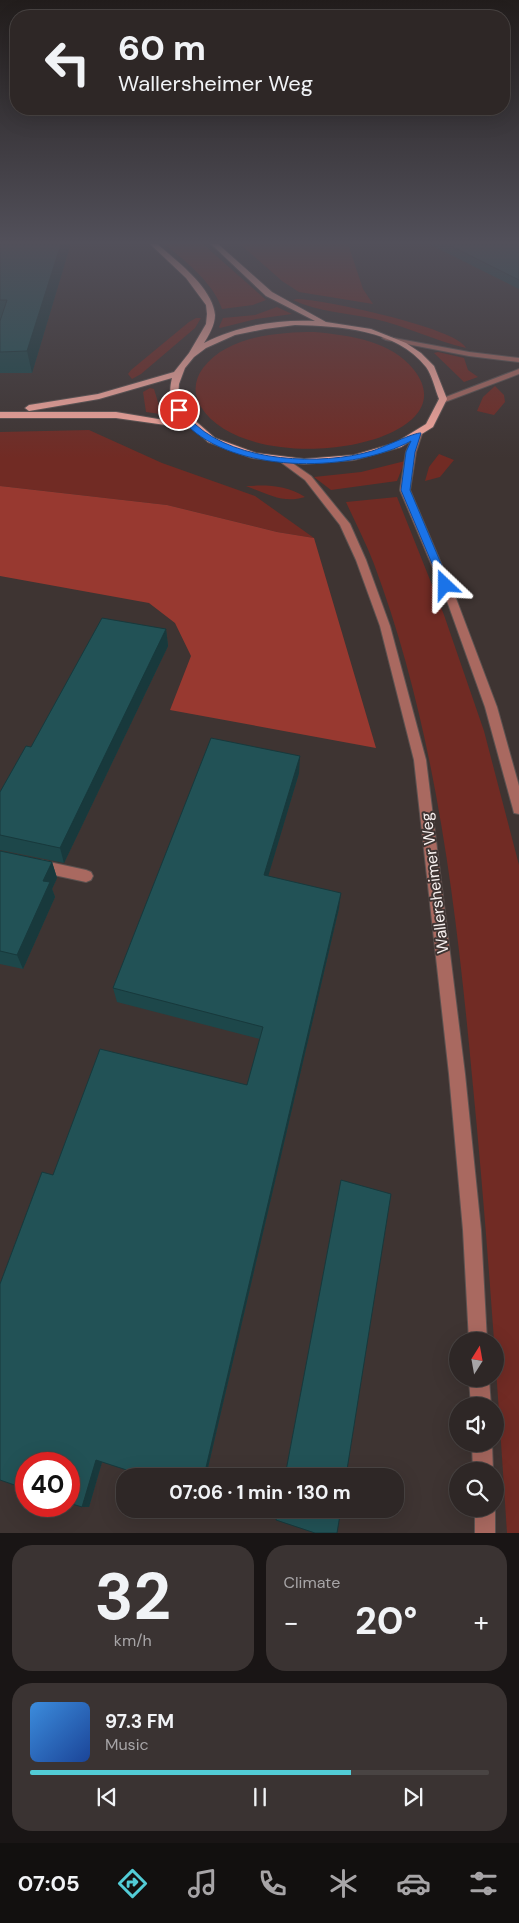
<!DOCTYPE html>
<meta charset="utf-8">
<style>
body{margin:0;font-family:"DM Sans",sans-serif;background:#3a3332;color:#f1f3f6;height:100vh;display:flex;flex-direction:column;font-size:19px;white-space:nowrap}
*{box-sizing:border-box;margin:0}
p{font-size:16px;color:#a7a5a7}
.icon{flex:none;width:28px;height:28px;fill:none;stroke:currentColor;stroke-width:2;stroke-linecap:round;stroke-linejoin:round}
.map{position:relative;height:1533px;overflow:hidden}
.drawer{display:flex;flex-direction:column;gap:12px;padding:12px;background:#191515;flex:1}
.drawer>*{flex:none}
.banner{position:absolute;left:10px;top:10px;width:500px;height:105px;border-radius:20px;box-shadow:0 5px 20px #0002,0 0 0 1px #494443;background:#2e2726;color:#f1f3f6;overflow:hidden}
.needle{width:32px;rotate:11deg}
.tools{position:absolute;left:449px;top:1332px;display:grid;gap:10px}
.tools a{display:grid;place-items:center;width:55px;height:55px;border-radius:50%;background:#2e2726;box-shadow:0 5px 20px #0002,0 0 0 1px #494443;font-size:25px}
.speed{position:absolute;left:15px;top:1452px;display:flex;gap:10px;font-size:25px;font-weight:700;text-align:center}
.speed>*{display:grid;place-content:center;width:65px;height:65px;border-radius:50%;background:#2e2726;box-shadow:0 5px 20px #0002,0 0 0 1px #494443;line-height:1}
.speed .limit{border:8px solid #d22;background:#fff;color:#111}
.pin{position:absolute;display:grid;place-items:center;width:42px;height:42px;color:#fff;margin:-21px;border:2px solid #fff;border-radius:50%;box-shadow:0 1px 5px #0007}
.me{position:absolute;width:55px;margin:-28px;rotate:337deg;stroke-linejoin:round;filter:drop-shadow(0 0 4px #0008)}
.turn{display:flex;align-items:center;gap:18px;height:105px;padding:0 25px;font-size:22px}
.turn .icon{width:65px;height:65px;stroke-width:2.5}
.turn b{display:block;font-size:35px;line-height:42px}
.big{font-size:38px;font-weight:700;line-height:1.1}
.drawer .widget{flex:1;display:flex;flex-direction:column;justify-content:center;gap:8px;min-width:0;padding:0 18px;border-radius:20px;background:#3a3332}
.drawer .dial{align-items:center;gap:0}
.dial b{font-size:65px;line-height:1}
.song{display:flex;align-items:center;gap:15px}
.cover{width:60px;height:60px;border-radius:8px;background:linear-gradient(135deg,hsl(210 70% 55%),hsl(220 70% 35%))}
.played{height:5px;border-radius:2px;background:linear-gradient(90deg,#52ccd6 70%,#494443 70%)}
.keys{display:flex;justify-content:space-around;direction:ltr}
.heat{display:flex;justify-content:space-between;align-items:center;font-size:28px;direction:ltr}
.drawer .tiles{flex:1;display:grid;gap:12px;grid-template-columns:1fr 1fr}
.widget:last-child{grid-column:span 2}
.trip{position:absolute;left:116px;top:1468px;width:288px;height:50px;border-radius:20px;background:#2e2726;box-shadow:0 5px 20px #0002,0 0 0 1px #494443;font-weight:700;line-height:50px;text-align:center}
.dock{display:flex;height:80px;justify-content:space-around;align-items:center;background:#12100f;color:#a7a5a7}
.dock .icon{width:35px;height:35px}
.dock .on{color:#52ccd6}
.dock b{font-size:22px;color:#f1f3f6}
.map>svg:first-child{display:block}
.green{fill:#712b24}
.forest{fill:#983930}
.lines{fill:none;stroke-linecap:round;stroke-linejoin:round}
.minor-casing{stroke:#5c5250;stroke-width:2}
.major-casing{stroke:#5c5250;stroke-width:2}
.minor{fill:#a96960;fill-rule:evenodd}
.major{fill:#faaa9f;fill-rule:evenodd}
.wall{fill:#1d474a}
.shaded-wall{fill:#18393c}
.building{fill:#225256;stroke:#18393c}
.route{fill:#1a73e8;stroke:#114b97}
.labels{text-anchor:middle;stroke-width:4;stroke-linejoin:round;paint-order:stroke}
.street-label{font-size:16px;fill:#f8f1f0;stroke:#3e3432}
</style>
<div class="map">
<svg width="519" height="1533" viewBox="0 0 519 1533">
<rect width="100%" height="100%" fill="#3e3432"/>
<path class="green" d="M164,244H203L266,300L253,305L222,309C214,284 185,260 164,244Z
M240,244H348L363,289L373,304L299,292L282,281Z
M297,299C321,299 458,328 466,348C435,341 406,326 375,319C348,313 318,312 293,300Z
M277,307L292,314L256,319L220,328L219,327L223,318L255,315Z
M196,318H201L195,328L141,374L132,379L128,374L131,370L189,322Z
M314,332C349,335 392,341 414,370C474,446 249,483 201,407C193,394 194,380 203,368C227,336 278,332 314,332Z
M438,352L464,358L468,370L478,377L464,382L434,353Z
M495,386L504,395L505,402L494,415L477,411L483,397Z
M150,388L154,389L161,412L160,414L146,412L143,392Z
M89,430L162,463L255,496L314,538L277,532L167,505L0,486V432Z
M439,454L454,460L440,477L425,481L429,467Z
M405,461L397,481L331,490L314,477L361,472Z
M246,486C268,485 286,485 305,497C283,504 268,494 246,486Z
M397,497L444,615L484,731L519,865V1533H507C497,1380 487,1228 472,1076C456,904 435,727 374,564C366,543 355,522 346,502Z"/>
<path class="forest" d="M0,486L167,505L277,532L314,538L376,748L170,710L191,656L175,623L149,603L0,576Z"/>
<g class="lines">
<defs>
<path id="minor" d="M383,336L469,352L519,358V362L469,356L386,340L382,338Z
M519,369V374L445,402L438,400Z
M418,431L422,434L416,452L410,490L457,601L497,707L519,786V814L514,813L513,809L485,707L447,601L400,490L406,452L414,434Z
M285,458L311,476L350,524L366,560L390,626L426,760L465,1074L481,1230L487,1341H469L463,1230L449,1074L414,760L380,626L356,560L340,525L305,480L282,463L280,461Z
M40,860L86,870L91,872L93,876L91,880L86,882L40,872L35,870L33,866L35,862Z
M469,1379H489L491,1406H471Z
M472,1444H492L493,1471H473Z
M495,1508V1533H475V1509Z"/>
<path id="major" d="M150,244H157C176,260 213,288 215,315C215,325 209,335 204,343C237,326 277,319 315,321L266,296L211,244H218L272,292L326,322L371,329L406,343L421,353L434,366L447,399L433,427L401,447L354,460L304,464L252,458L208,442L194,429L116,418H0V412H116L188,424C173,411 167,398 172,378L99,399L29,411L25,408L29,405L98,394L174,372L189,353L206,324L207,314L206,305L186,278ZM295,325C339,326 396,329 426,367C432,375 435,389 439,399L426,424L395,443L354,455L304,459L256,453L215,438L184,411L178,396L179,384L185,368L194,357L206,348L235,335L265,329Z"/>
</defs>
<use href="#minor" class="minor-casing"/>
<use href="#major" class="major-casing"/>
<use href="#minor" class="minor"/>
<use href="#major" class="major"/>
</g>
<path class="wall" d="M0,244L70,246L32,373H0Z
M429,244H519V289Z
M166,629L168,646L64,863L0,850V792L31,747Z
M299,773L268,876L339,908L206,1476H145L102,1462L89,1507L53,1175L247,1085L260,1039L117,1002L113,988Z
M0,851L52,862L57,878L52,889L55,897L23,969L0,964Z"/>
<path class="shaded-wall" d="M61,244H70V246L32,373L27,351Z
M166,629L168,646L64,863L60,848Z
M300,756L299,773L264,890V875Z
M52,862L57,878L52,889L55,897L23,969L17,955L43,881Z
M341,893L339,908L206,1476H204Z
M96,1460L102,1462L89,1507H82Z"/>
<path class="building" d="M0,244H61L27,351L0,352V321L7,300H0Z
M447,244H519V280Z
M102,618L166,629L60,848L0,835V792L26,746L31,747Z
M211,738L300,756L264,875L341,893L204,1476H145L96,1460L82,1507L69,1503V1464H26V1489L0,1480V1284L42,1172L53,1175L100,1049L247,1085L263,1027L113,988Z
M0,851L52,862L43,881L50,882L17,955L0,951Z
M341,1180L391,1194L346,1476H285Z
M278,1509H341L337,1533H315L276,1520Z"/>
<linearGradient id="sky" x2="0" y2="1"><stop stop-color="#221d1c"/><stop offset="0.53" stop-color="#52505a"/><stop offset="1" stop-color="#52505a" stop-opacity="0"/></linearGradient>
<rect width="519" height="458" fill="url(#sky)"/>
<path class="route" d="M176,408H182C186,413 191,421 196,425C237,462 321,466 372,451C382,448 415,432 421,433L415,452L410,490L450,585L449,587H442L441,585L401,490L406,452L411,441C353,472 243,474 191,429C185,424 181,417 176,411Z"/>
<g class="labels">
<g class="street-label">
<text transform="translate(434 883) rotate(-97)" y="6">Wallersheimer Weg</text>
</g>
</g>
</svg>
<div class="tools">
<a><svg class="needle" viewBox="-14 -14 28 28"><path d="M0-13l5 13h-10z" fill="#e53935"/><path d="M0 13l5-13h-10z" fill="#a7a5a7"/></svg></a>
<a><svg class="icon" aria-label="sound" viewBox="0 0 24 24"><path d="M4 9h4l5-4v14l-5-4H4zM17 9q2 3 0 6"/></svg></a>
<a><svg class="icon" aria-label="search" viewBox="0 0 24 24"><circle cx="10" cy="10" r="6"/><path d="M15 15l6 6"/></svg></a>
</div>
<div class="speed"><div class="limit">40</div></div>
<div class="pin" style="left:179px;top:410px;background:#d93025"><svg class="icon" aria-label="arrive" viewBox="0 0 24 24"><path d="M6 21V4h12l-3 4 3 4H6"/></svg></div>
<svg class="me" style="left:445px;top:585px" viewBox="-20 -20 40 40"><path d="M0-17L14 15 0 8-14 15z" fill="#1a73e8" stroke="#fff" stroke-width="4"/></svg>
<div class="trip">07:06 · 1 min · 130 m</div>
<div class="banner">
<div class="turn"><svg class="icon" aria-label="left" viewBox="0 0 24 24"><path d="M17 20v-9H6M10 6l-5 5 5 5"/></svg><div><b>60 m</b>Wallersheimer Weg</div></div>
</div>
</div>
<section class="drawer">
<div class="tiles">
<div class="widget dial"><b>32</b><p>km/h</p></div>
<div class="widget"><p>Climate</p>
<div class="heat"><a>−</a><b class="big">20°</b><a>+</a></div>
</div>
<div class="widget">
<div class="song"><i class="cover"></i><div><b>97.3 FM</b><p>Music</p></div></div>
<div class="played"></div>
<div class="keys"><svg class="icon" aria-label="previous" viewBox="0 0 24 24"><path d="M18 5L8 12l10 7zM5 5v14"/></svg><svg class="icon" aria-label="pause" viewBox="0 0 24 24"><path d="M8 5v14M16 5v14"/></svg><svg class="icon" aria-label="next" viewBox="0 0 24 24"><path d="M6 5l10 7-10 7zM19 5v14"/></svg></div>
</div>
</div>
</section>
<nav class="dock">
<b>07:05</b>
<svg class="icon on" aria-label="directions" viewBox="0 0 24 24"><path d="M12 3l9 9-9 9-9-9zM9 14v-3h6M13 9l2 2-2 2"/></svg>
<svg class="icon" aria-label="music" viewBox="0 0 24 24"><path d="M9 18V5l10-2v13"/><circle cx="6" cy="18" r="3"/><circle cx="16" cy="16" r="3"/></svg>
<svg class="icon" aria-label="phone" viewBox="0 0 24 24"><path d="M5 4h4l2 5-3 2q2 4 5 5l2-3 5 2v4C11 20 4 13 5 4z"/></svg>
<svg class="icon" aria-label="climate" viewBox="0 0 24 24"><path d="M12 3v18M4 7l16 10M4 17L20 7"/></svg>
<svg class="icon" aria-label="car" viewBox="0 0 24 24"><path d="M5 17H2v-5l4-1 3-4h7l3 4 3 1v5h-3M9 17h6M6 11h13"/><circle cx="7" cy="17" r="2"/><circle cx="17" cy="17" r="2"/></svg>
<svg class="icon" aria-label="filters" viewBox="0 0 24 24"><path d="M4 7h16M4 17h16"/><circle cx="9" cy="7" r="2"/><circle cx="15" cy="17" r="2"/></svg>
</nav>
